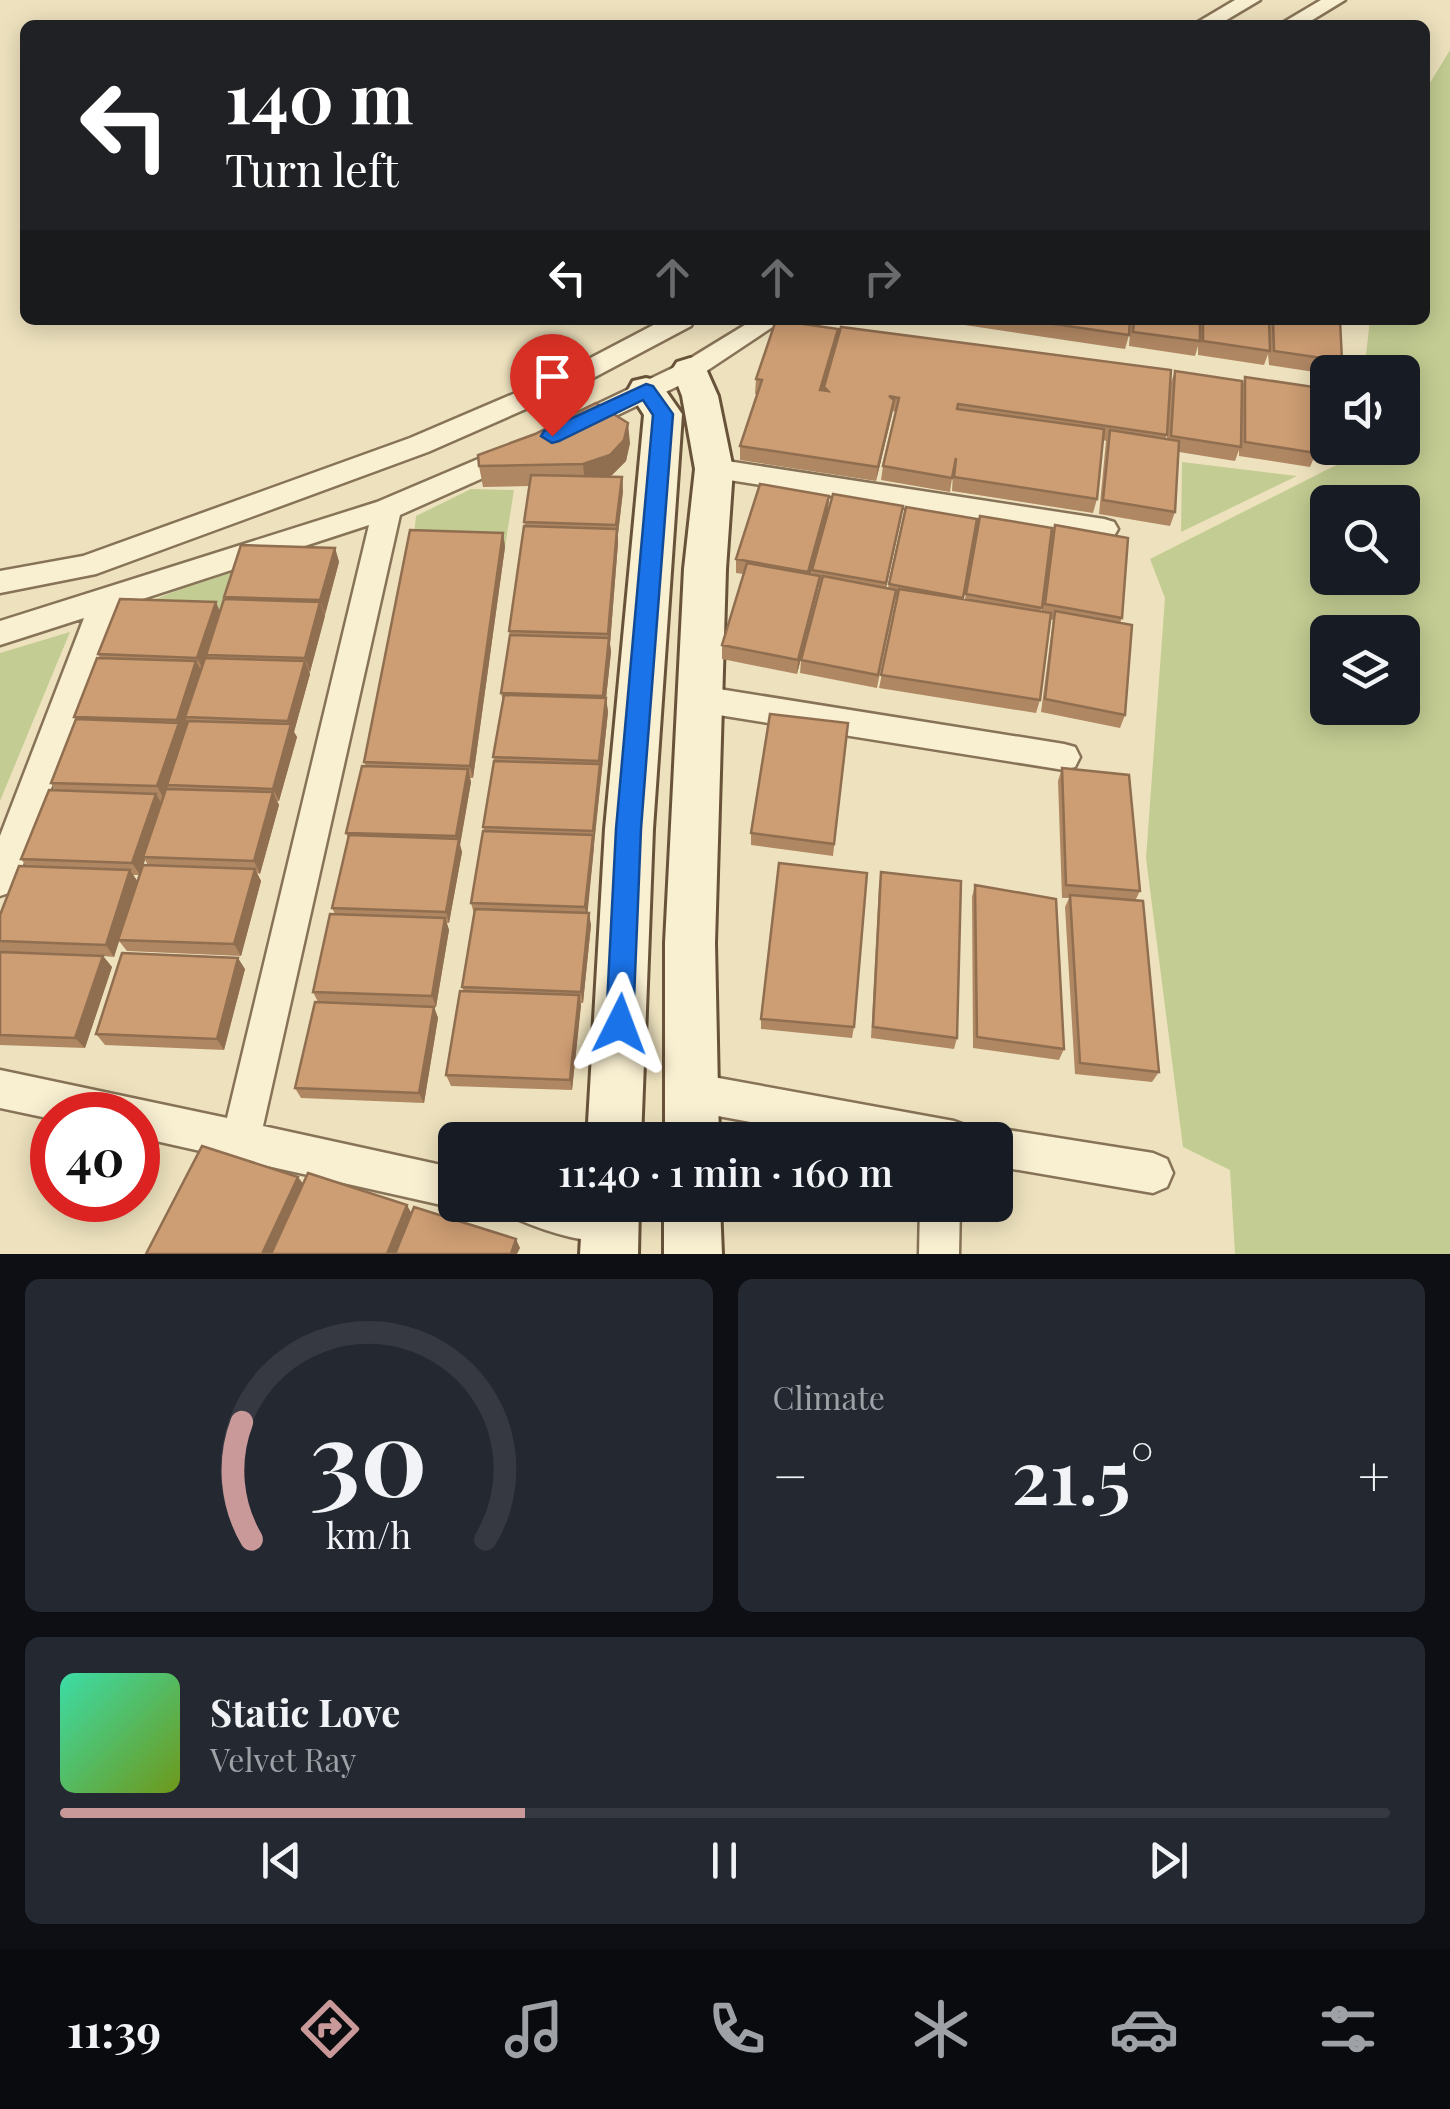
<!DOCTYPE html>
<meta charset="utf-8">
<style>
body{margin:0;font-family:"Playfair Display",serif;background:#242831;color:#f1f3f6;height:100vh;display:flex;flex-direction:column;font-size:38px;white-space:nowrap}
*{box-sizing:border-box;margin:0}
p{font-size:32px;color:#9ea1a6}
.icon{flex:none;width:55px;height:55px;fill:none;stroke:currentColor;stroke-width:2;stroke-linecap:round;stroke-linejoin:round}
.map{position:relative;height:1254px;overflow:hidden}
.details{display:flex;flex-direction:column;gap:25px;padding:25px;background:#0d0f14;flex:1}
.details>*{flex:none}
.banner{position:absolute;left:20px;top:20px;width:1410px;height:305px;border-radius:15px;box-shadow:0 5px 25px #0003;background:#202124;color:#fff;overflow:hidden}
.fabs{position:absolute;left:1310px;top:355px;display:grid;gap:20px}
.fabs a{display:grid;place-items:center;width:110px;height:110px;border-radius:15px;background:#171b24;box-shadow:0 5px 25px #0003;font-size:50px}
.speed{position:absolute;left:30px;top:1092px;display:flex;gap:20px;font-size:50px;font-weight:700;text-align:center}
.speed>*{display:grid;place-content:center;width:130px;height:130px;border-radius:50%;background:#171b24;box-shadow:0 5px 25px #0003;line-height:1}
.speed .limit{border:15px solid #d22;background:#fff;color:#111}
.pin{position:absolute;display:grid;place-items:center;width:85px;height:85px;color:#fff;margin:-102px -42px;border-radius:50% 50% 50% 0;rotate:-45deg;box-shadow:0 0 10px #0007}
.pin .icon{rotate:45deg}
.me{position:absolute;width:110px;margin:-55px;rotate:3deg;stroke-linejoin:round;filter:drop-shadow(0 0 8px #0008)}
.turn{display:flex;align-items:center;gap:35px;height:210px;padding:0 40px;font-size:45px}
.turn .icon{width:130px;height:130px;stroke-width:2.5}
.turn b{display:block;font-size:70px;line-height:85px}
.lanes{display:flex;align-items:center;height:95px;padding:0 40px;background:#0003;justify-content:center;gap:50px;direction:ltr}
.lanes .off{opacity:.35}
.big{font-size:75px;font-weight:600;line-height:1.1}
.details .tile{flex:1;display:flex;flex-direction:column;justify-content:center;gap:15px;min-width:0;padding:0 35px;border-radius:15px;background:#242831}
.details .dial{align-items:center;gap:0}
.dial svg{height:260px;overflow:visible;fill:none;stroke:#363941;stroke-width:7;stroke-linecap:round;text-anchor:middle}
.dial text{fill:#f1f3f6;stroke:none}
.song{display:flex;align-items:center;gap:30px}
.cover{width:120px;height:120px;border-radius:15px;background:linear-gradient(135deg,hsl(160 70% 55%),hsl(80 70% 35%))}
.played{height:10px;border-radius:5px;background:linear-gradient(90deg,#c89998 35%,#363941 35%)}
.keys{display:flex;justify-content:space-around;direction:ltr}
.heat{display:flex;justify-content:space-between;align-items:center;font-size:55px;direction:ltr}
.details .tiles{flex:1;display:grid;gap:25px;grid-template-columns:1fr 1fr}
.tile:last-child{grid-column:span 2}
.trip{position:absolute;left:438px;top:1122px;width:575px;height:100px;border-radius:15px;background:#171b24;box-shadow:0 5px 25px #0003;font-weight:600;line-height:100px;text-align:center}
.tabs{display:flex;height:160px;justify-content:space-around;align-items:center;background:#090b0e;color:#9ea1a6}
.tabs .icon{width:70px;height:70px}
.tabs .selected{color:#c89998}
.tabs b{font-size:45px;color:#f1f3f6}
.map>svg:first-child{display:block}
.green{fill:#c3cc92;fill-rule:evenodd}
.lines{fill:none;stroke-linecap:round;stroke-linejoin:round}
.street-casing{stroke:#877357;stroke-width:5}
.secondary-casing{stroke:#68533a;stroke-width:6}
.street{fill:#f9efd1;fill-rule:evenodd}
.secondary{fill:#f9efd1;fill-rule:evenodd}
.wall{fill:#b08763;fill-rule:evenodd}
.shaded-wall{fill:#906e50}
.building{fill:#cd9d73;stroke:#906e50;stroke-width:2.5}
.route{fill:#1a73e8;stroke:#114b97;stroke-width:2.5}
</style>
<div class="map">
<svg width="1450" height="1254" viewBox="0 0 1450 1254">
<rect width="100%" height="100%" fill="#eee2be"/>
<path class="green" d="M1450,50V1254H1235L1230,1170L1183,1147L1146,858L1165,598L1150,559L1354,456L1356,448H1402V372H1364L1370,320H1425V91ZM1402,502V578H1328V502ZM1402,632V708H1328V632Z
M1182,462L1297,476L1181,532Z
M471,489L514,490L505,547L413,544L416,516Z
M236,566L222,611L117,615Z
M70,632L0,801V653Z"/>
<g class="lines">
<defs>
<path id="street" d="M1235,0H1260L1218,25H1193Z
M1321,0H1345L1304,25H1279Z
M663,320H694L691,326L578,386L428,452L96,574L0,593V571L83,556L410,438L560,374Z
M753,320H783L699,376L580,433H562L558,427L562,421L681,364Z
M516,443L526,445L529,452L526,459L400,515L263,1126L455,1168V1205H462L455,1208L138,1137V1115H52V1119L0,1108V1070L227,1118L369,525L118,607L17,881L12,892L0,896V836L84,618L0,645V621L377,502Z
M714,459L1104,519L1114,522L1118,529L1114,536L1104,539L704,476L700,469L704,462Z
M700,686L1064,744L1075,747L1080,757L1075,767L1064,770L700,712L689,708L684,699L689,690Z
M691,1073L954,1121L968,1126L973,1140H849L691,1111L678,1105L672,1092L678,1079Z
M995,1128L1153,1153L1167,1159L1173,1173L1167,1187L1153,1193L995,1166V1140H978L981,1133Z
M511,1205H615L624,1209L630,1223L624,1237C596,1249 545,1231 517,1219Z
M920,1205H960L959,1254H919Z"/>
<path id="secondary" d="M690,358L703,362L718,396L733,469L726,569L715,943L719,1140H665V943L684,569L695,469L682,396L672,370L677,362Z
M646,378L659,381L682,414L653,829L641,1140H587L605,829L644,415L628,390L633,381Z
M583,1205H639L638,1254H580Z
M664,1205H720L722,1254H664Z"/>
</defs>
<use href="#street" class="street-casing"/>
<use href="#secondary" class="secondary-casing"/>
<use href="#street" class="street"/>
<use href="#secondary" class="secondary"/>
</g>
<path class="wall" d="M931,320H1130L1129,335L1125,349Z
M1131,320H1340L1342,361L1337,372H1328V374L1269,365L1268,354L1264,365L1198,355V346L1195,356L1129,346Z
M837,341L1167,435L1165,439H1167L1170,385L1175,371L1242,387L1245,377L1316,453L1310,467L1239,456V450L1235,461L1179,452L1175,512L1170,526L1099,514L1106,441L1103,440L1097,499L1093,513L952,491L953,472L950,492L881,480L883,466L896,412L893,411L876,481L740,460V446L757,394H755L756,379Z
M630,443L626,461L612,475L608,477H622L623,491L618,534V543L610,644L611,652L606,698L608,712L587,913L591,925L583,1003H581L572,1090L451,1086L446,1075L464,991L462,987L474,914L471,903L484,831L483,827L503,702L501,693L510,636L509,631L530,486L483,487L479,466Z
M829,496L828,510L810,575H812V570L903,506L886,588H888L906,507L963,599H965L980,516L1052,528L1041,611H1042L1052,539L1055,525L1122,618L1120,623L1125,715L1120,728L1041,712L1053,620L1050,619L1040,700L1036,713L879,688L897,600L895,599L877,688L800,673L801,660L820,585H819L797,674L722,659V645L743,574L736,573V559Z
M503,533L505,547L473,778H470L471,782L460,845L462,852L449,923H447L449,930L436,1007H434L438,1018L424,1103L301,1098L295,1088L318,1002L313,992L335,914L332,908L348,838L346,833L366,766L364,762Z
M335,548L339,562L310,672L309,671L310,674L294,732L297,737L279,801H277L279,805L260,874L257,873L261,881L241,956L127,951L119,941L114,957L103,956L112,967L85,1048L0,1045V915L27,867L21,859L55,790L51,783L76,720L74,717L100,658L98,654L220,611L225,599L224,597ZM145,860L148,865L138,882L133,875H140Z
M848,723L833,856L751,845V833Z
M1062,768L1140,891L1135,901L1159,1072L1152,1082L1075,1074L1065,907L1069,898H1062L1058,781Z
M881,872L957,1038L954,1049L871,1038L879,884Z
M975,885L1064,1049L1059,1060L973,1048L972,897Z
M245,969L224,1050L105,1045L96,1034Z
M761,1019L854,1027L852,1038L761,1029Z"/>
<path class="shaded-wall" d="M838,329L837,343L819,404L820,390Z
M894,400L892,414L876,481L878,467Z
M628,423L630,443L626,461L612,475L585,484L583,464Z
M622,477L623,491L618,534V543L610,644L611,652L605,708L606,698L608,712L594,843L593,831L605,709L603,696L609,642L608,634L617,535L616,525Z
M829,496L828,510L808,586V572Z
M903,506L901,520L884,597L886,583Z
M503,533L505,547L473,778L470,766Z
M335,548L339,562L325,614L320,600Z
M820,576L818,590L797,674L798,660Z
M216,602L222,616L206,655L208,659L204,671L197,658Z
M320,602L325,616L310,672L305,658Z
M196,661L203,674L185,717L187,721L167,785L168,788L164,799L157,786L178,724L177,720Z
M305,661L310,674L294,732L297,737L279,801L273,789L291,726L288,721Z
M468,769L471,782L460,845L462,852L449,923L446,912L458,843L456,836Z
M273,792L279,805L260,874L254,861Z
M156,794L163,806L143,857L145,860L140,875L132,863Z
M593,835L594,847L587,919L585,907Z
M255,869L261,881L241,956L234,944Z
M130,870L138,882L114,957L106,945Z
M589,913L591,925L583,1003L581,992Z
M445,918L449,930L436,1007L432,996Z
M103,956L112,967L85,1048L75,1038Z
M238,958L245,969L224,1050L217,1039Z
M579,995L581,1006L572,1090L570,1080Z
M434,1007L438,1018L424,1103L419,1093Z
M298,1177L305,1186L273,1254H262Z
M407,1205L412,1214L396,1254H387Z
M516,1239L520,1248L517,1254H511Z"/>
<path class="building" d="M776,320L838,329L820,390L828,391L824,387L841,327L1171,370L1167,435L958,404L957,409L1104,429L1097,499L954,477L956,458L952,478L883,466L899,398L889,396L894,400L878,467L740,446L762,380L756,379Z
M1027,320H1130L1129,335Z
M1134,320H1200V341L1133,332Z
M1203,320H1269L1270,351L1203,341Z
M1273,320H1340L1342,361L1274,351Z
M1175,371L1242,381L1241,447L1171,436Z
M1245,377L1314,387L1316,453L1245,442Z
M596,403L628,423L624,440L610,455L583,464L479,466L478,455L535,434Z
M1110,430L1179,441L1175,512L1103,500Z
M531,475L622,477L616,525L524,522Z
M760,484L829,496L808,572L736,559Z
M833,494L903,506L886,583L812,570Z
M906,507L977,519L963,598L889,584Z
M980,516L1052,528L1042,608L966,594Z
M1055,525L1128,538L1122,618L1045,604Z
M524,526L617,529L608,634L509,631Z
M410,530L503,533L470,766L364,762Z
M241,545L335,548L320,600L224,597Z
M747,563L820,576L798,660L722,645Z
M823,576L896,590L878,675L801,660Z
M899,589L1051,613L1040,700L881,675Z
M120,599L216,602L197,658L98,654Z
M224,599L320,602L305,658L206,655Z
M1055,611L1132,625L1125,715L1045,699Z
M510,635L609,638L603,696L501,693Z
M97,658L196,661L177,720L74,717Z
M205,658L305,661L288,721L185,717Z
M504,695L606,698L599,761L493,757Z
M770,714L848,723L834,844L751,833Z
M76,719L179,723L157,786L51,783Z
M188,721L291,724L273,789L167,785Z
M494,761L600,764L593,831L483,827Z
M362,766L468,769L456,836L346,833Z
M1062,768L1129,775L1140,891L1066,885Z
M166,789L273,792L254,861L143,857Z
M49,790L156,794L132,863L21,859Z
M483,831L593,835L585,907L471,903Z
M349,835L459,839L446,912L332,908Z
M779,863L867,873L854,1027L761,1019Z
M143,865L255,869L234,944L118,940Z
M19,866L130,870L106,945L0,941V915Z
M881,872L961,881L957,1038L873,1027Z
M975,885L1056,899L1064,1049L977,1037Z
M1070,895L1143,901L1159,1072L1080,1063Z
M475,909L589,913L581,992L462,987Z
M330,914L445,918L432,996L313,992Z
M0,952L103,956L75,1038L0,1035Z
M122,953L238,958L217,1039L96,1034Z
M460,991L579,995L570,1080L446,1075Z
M315,1002L434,1007L419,1093L295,1088Z
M202,1146L298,1177L262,1254H146Z
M308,1173L407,1205L387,1254H271Z
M414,1207L516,1239L511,1254H395Z"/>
<path class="route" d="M646,384L653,386L673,414L641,829L633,1024L629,1033L620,1037L610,1033L606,1024L616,829L653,415L643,400L559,441L552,443L541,436L544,431Z"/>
</svg>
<div class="fabs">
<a><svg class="icon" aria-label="sound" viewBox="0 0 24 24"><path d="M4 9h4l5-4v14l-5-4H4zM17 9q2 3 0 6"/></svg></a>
<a><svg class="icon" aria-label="search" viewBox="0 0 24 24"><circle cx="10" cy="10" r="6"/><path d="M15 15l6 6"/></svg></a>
<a><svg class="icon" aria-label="layers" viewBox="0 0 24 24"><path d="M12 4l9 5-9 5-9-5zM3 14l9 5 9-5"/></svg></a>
</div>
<div class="speed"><div class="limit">40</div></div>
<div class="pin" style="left:552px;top:436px;background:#d93025"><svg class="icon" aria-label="arrive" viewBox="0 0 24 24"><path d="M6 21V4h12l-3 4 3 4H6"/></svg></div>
<svg class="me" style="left:620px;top:1024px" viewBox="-20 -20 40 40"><path d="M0-17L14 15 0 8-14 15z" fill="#1a73e8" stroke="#fff" stroke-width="4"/></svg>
<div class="trip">11:40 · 1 min · 160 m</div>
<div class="banner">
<div class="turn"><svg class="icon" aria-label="left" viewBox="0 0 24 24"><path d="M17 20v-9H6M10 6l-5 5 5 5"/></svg><div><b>140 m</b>Turn left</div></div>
<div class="lanes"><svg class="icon" aria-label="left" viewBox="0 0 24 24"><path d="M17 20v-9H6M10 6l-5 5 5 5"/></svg><svg class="icon off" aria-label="ahead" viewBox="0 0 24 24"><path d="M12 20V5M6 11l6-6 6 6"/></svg><svg class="icon off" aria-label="ahead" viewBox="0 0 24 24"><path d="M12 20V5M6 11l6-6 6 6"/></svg><svg class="icon off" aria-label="right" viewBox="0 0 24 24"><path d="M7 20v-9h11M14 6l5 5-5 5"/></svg></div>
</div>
</div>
<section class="details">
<div class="tiles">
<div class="tile dial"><svg viewBox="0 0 100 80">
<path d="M14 69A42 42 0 1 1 86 69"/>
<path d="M14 69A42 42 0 0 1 11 33" stroke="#c89998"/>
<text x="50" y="56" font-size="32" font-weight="700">30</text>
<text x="50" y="72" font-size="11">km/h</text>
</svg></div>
<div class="tile"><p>Climate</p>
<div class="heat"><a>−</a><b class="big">21.5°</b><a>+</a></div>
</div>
<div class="tile">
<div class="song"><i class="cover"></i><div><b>Static Love</b><p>Velvet Ray</p></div></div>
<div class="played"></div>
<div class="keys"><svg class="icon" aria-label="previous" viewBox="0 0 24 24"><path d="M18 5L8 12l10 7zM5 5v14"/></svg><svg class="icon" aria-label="pause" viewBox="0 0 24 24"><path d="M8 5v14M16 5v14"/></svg><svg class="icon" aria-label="next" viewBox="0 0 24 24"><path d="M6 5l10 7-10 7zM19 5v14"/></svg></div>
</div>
</div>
</section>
<nav class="tabs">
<b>11:39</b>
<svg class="icon selected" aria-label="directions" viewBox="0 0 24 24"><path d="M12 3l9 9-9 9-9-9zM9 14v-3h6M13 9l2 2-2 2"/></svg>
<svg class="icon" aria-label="music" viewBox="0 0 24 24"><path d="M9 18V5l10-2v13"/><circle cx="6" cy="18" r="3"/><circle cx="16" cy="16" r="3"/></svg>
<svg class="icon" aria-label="phone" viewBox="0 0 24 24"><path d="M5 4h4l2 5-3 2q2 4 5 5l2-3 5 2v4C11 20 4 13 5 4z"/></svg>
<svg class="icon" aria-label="climate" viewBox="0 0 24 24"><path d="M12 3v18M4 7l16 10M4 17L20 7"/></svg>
<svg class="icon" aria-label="car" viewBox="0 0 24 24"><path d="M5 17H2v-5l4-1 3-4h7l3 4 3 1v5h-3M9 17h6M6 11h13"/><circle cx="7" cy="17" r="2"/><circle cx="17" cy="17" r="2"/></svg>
<svg class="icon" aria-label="filters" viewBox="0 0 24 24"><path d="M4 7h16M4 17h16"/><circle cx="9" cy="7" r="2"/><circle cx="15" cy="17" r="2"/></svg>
</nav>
